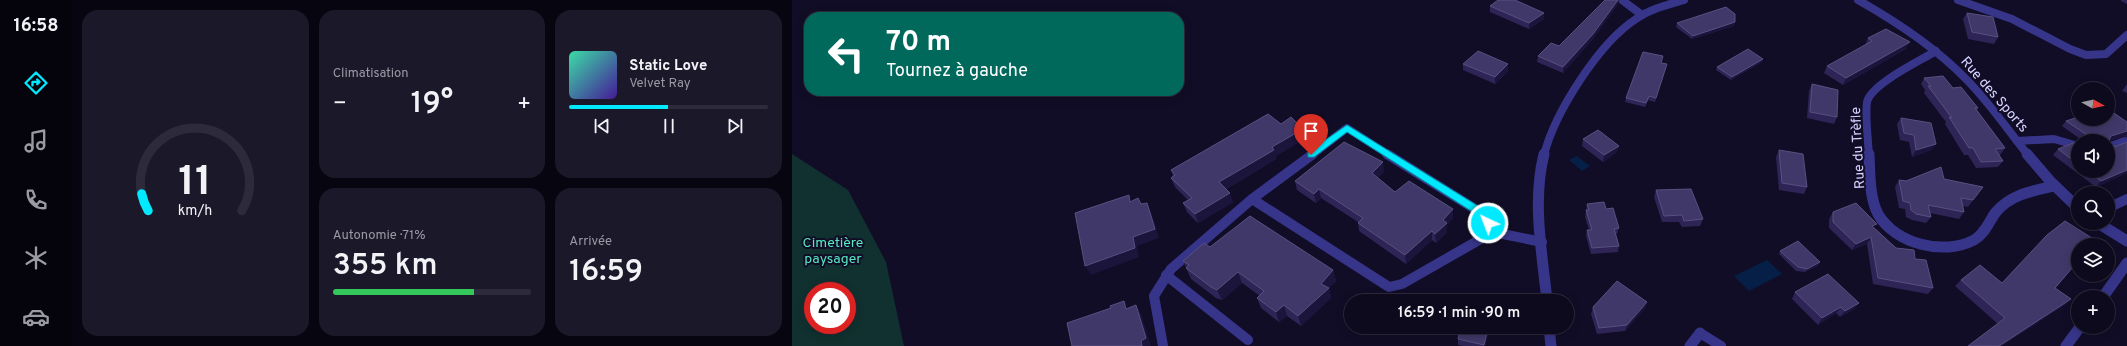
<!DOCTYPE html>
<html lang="fr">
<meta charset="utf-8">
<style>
body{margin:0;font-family:Overpass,sans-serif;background:#1b182a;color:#f1f3f6;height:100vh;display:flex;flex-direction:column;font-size:15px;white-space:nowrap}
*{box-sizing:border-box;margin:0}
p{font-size:13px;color:#9a9aa4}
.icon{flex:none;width:22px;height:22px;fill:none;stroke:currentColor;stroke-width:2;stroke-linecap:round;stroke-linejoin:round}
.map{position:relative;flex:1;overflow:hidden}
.side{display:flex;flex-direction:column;gap:10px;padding:10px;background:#070610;width:720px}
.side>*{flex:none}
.guide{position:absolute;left:12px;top:12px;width:380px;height:84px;border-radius:16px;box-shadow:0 2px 10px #0003,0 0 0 1px #2d2b3b;background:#00695c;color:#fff;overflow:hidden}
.needle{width:26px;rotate:98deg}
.buttons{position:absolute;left:1279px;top:82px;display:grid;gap:8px}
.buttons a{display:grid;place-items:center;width:44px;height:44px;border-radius:50%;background:#0d0a1d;box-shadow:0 2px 10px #0003,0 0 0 1px #2d2b3b;font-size:20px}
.speed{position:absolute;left:12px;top:282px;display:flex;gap:8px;font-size:20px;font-weight:700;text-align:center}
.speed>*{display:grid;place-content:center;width:52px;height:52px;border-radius:50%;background:#0d0a1d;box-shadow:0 2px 10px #0003,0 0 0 1px #2d2b3b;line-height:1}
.speed .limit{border:6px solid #d22;background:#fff;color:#111}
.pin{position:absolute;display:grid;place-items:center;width:34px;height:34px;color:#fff;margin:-41px -17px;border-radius:50% 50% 50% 0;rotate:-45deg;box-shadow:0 0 4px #0007}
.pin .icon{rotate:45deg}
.me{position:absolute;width:44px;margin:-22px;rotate:317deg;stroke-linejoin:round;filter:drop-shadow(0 0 3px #0008)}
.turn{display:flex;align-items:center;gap:14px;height:84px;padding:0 16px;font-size:18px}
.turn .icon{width:52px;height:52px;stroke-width:2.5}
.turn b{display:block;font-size:28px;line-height:34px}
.big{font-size:30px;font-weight:600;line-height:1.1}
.side .tile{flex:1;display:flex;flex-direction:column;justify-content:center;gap:6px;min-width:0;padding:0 14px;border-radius:16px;background:#1b182a}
.side .dial{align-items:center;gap:0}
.dial svg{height:104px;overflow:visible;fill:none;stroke:#2d2b3b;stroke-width:7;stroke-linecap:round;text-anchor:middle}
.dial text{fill:#f1f3f6;stroke:none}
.song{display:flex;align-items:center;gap:12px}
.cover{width:48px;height:48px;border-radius:6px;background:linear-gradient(135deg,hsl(160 70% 55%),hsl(260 70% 35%))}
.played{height:4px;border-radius:2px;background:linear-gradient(90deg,#00e9fe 50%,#2d2b3b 50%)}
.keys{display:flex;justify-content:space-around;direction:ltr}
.heat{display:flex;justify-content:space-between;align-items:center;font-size:22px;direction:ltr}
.charge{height:6px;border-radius:3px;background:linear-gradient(90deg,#34c759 71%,#2d2b3b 0)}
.side .tiles{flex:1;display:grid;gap:10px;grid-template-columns:repeat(3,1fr)}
.tile:first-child{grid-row:span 2}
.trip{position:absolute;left:552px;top:294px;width:230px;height:40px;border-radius:20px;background:#0d0a1d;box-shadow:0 2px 10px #0003,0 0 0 1px #2d2b3b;font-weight:600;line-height:40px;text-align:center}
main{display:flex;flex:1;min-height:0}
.tabs{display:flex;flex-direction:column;width:72px;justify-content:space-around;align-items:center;background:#05040c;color:#9a9aa4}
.tabs .icon{width:28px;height:28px}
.tabs .current{color:#00e9fe}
.tabs b{font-size:18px;color:#f1f3f6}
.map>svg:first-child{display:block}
.green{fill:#10312f;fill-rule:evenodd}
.water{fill:#061f47}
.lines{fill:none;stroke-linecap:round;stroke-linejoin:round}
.service-far1{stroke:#373589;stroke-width:8}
.service{stroke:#373589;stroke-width:10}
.minor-far1{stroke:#373589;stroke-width:8}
.minor{stroke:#373589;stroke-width:11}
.tertiary-far1{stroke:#373589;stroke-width:8}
.tertiary{stroke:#373589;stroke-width:11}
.wall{fill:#2e2556}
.shaded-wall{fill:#1b143b}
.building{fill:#403868;stroke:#585080}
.route{fill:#00e9fe;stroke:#0097a5}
.labels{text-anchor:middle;stroke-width:4;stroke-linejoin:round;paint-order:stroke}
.street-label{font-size:14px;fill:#d7d3ff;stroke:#110d27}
.park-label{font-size:14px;fill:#56e8c1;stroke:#110d27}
</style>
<main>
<nav class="tabs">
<b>16:58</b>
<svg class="icon current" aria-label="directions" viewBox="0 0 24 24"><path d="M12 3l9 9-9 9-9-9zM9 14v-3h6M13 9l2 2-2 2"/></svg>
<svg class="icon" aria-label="music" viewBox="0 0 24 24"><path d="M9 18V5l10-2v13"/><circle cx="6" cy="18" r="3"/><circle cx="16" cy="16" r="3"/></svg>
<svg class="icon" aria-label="phone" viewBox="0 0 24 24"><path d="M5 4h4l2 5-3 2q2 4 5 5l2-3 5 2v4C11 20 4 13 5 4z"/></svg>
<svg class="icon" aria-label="climate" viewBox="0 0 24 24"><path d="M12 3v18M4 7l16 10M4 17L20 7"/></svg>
<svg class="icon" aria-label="car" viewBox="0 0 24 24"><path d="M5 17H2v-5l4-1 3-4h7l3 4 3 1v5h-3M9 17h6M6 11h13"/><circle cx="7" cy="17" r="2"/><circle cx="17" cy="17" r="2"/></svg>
</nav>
<section class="side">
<div class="tiles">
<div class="tile dial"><svg viewBox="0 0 100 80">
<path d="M14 69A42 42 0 1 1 86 69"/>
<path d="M14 69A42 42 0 0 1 9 56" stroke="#00e9fe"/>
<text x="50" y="56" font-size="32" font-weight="700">11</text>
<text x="50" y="72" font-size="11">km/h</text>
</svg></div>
<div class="tile"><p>Climatisation</p>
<div class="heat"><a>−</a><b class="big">19°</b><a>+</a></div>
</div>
<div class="tile">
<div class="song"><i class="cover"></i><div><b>Static Love</b><p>Velvet Ray</p></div></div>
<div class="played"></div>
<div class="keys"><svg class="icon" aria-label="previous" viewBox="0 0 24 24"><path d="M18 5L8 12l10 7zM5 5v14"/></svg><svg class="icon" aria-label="pause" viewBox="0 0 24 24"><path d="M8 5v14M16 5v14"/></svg><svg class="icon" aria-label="next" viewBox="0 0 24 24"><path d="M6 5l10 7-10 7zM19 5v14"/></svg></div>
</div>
<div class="tile"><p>Autonomie · 71%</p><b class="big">355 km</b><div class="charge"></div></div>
<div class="tile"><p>Arrivée</p><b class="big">16:59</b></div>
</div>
</section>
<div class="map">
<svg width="1335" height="346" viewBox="0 0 1335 346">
<rect width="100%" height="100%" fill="#110d27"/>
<path class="green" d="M0,154L56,190L94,262L112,346H0ZM21,291H55V325H21Z"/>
<path class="water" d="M785,156L798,166L790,171L777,160Z
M975,260L990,274L957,291L942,276Z"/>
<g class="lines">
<path class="service-far1" d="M1225,141L1262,139L1286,146
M1316,147L1333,141L1335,143
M520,155L555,128L597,155"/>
<path class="service" d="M521,154L460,199L597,287L610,284L701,232
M595,154L691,214L701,232
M1316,208L1335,199
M701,232L750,242
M374,275L456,340
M908,333L929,346
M371,346L362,296L379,269L460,199"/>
<path class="minor-far1" d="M830,0L850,15
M1066,0C1105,22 1143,47 1174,79C1197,102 1215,129 1236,155
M1166,0L1220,19L1278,49L1294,55L1314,54L1335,35
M1077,155C1076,141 1073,114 1075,102C1079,84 1128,61 1144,51"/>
<path class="minor" d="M1077,154C1078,172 1077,197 1086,214C1103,244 1152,256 1182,240C1193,234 1197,221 1204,212C1219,194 1241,191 1262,186
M1235,154L1259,182L1286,208
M1306,223L1335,241
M1311,297L1335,263
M898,346L908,333
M1274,346L1288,327"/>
<path class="tertiary-far1" d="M752,155C763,112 807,43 844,19C858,9 875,5 892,0"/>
<path class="tertiary" d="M752,154C740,202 750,252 755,301
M757,327L759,346"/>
</g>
<path class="wall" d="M1329,0H1335V4L1329,1Z
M826,4L800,40L771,73L745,62L746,56L767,46Z
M698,6L752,13V19L737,29L698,12Z
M1175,13L1206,37L1202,44L1176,39L1171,19Z
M885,23L942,26L900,39L884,27Z
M1076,38L1114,49L1051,85L1032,73L1035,66L1073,45Z
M971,59L970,62L939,80L924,70L925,67Z
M869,63L874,68L863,102L856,100L853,107L833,102L834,98Z
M671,64L716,71L703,84L671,70Z
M1132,78L1161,88L1186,108L1185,110L1213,148L1208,155H1207L1211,161L1206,167L1184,168L1176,155H1172L1153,124L1154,122L1132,93L1133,90L1129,84Z
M1020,84L1045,117L1042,124L1015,118L1017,91Z
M1335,84V93L1330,91Z
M1109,118L1144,144L1139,150L1120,157L1117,142L1108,140L1105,124Z
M1274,121L1335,122V137L1334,136L1317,141H1291L1270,126Z
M489,124L511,129L513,138L484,156V159L434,189L441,202L406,223L395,212L391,203L396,200L383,187L379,178L381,176L379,170Z
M791,139L827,146L825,152L811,162L790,146Z
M1286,145V171H1316L1335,173L1304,187L1261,155L1266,149Z
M987,150L1015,187L1012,194L987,190L984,157Z
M592,172L585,178L603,192L661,218L655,225V232L644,243L640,240L614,264L567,231L566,222L529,198L524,203L505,190L503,181Z
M1152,179L1181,200L1176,207L1171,206L1172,212L1167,219L1138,213L1139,217L1134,223L1120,220L1114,217L1113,209L1107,208L1103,187L1107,180L1114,181Z
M864,190L911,219L908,226L890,227L887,222H870L862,197Z
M795,204L814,209L827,228L825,234H824L827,246L826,252L799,254L794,236L795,230H797L793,217Z
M1041,212L1082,228L1104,248L1123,259L1141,288L1136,294L1081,284L1075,244L1060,250L1037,228V219Z
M1286,245V266L1284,264L1263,288L1273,305L1206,324L1163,286L1169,280L1210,283Z
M418,247L541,270L544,281L537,288L539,298L509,326L495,316L487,322L469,308L465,298L468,296L450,283L430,300L424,298L399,279L391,261Z
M988,251L1026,266L1013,272L1004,271L987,254Z
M1003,292L1067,303L1062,309L1048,317L1044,313L1026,325L1000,299Z
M801,307L853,308L833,331L805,334L799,314Z
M669,327H705L704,335L696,334L693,346H671L666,345V339Z"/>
<path class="shaded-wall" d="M826,0H827L826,4L800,40L771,73V67Z
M752,13V19L737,29V23Z
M943,22L942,26L900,39L901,36Z
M1118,42L1114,49L1051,85L1054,78Z
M971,59L970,62L939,80L940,77Z
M716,64V71L703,84V77Z
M511,129L513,138L484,156V159L430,191L427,182L480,147Z
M1335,131V134L1334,136L1316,141L1319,136Z
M1144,144L1139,150L1120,157L1124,150Z
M827,146L825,152L811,162L812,155Z
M591,162L592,172L581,182L580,173Z
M1335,170V173L1304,187L1309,181Z
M527,189L529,198L524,203L522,194Z
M438,193L441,202L406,223L403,214Z
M355,203L359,212L367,238L345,246L347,257L299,275L293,266L341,237Z
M661,209V218L655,225V232L644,243L643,234L651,220Z
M640,231V240L614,264L613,255Z
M1079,237L1075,244L1060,250L1064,244Z
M1028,262L1026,266L1013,272L1015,269Z
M541,270L544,281L537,288L539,298L509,326L506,316L529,284Z
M446,272L450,283L430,300L425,290Z
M1279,299L1273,305L1210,346H1207Z
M855,302L853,308L833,331L835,325Z
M1067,303L1062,309L1048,317L1053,311Z
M344,305L349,314L359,346H350L349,341Z
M492,305L495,316L487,322L484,312Z
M1049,307L1044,313L1026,325L1030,318Z
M696,328V334L693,346H692Z"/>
<path class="building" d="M706,0H723L752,13L737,23L698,6Z
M813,0H826L801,34L771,67L746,56L759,43L767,46Z
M934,7L943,14V22L901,36L885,23Z
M1175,13L1201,17L1206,37L1180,32Z
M1094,29L1118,42L1054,78L1035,66L1080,41L1076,38Z
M956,49L971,59L940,77L925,67Z
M686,51L716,64L703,77L671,64Z
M851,52L871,56L869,63L875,64L864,98L857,96L854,103L834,98Z
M1151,76L1161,88L1169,87L1186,108H1183L1213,148L1203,149L1211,161L1189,162L1181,148H1177L1157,117L1160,118L1136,86H1139L1132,78Z
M1020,84L1046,90L1045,117L1018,112Z
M1316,109L1335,122V131L1319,136L1316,142V141H1295V138L1298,137L1274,121L1286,117V119H1316Z
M476,114L489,124L499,117L511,129L480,147L482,150L427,182L438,193L403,214L391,203L400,198L379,178L383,175L379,170Z
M1109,118L1139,123L1144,144L1124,150L1122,135L1112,133Z
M806,130L827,146L812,155L791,139Z
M552,142L591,162L580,173L603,192L617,181L661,209L651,220L655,223L643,234L640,231L613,255L566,223L571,218L527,189L522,194L503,181Z
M1335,142V170L1309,181L1295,171H1316V144L1318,146L1322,147Z
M1281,143L1286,145V164L1266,149Z
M987,150L1011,154L1015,187L990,183Z
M1149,167L1152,179L1191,187L1181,200L1169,198L1172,212L1136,205L1139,217L1124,214L1119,210L1118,203L1111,201L1107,180L1114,181Z
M899,189L911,219L892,221L890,215L872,216L864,190Z
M337,195L338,202L346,198L349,204L355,203L363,229L341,237L343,248L293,266L283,213Z
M812,202L814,209L821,208L827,228L822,229L827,246L800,248L795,230H800L794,210H797L795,204Z
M1064,203L1085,224L1080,226L1104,248L1122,250L1123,259L1134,260L1141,288L1086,278L1079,237L1064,244L1041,222V212Z
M458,216L541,270L529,284L537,288L506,316L492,305L484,312L465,298L472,291L446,272L425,290L419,287L394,268L397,265L391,261L412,243L418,247Z
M1273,221L1311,245H1286V261L1263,288L1279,299L1207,346H1176L1213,318L1169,280L1188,265L1210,283L1255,235Z
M1006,241L1028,262L1015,269L1006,267L988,251Z
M1036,274L1067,303L1053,311L1049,307L1030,318L1003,292Z
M825,281L855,302L835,325L807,328L801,307Z
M332,301L334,309L344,305L354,338L349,341L350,346H280L275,323L319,308L318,306Z
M669,327H705L704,329L696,328L692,345L666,339Z"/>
<path class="route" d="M555,125L694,211L701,223L699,225H692L687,216L555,132L522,157H516V152Z"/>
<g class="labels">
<g class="street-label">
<text transform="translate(1203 94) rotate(49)" y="5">Rue des Sports</text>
<text transform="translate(1065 148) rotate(-93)" y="5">Rue du Trèfle</text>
</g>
<g class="park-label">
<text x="41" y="247">Cimetière<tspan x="41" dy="16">paysager</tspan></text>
</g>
</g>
</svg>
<div class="buttons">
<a><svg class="needle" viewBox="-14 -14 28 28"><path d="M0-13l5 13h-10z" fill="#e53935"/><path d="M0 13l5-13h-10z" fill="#9a9aa4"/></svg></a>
<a><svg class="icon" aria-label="sound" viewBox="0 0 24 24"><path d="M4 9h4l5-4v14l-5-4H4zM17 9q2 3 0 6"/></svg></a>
<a><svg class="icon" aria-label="search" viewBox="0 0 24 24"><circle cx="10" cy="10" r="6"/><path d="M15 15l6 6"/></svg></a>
<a><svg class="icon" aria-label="layers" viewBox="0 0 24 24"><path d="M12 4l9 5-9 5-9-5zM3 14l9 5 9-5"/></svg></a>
<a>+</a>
</div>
<div class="speed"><div class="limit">20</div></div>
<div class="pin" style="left:519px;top:155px;background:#d93025"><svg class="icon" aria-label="arrive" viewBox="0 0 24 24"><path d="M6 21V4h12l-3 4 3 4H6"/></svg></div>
<svg class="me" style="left:696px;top:223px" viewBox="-20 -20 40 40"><circle r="17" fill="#00e9fe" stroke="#fff" stroke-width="3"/><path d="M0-11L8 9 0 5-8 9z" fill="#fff"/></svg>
<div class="trip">16:59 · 1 min · 90 m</div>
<div class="guide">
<div class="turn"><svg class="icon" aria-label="left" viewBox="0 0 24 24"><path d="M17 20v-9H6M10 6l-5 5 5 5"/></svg><div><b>70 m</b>Tournez à gauche</div></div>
</div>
</div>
</main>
